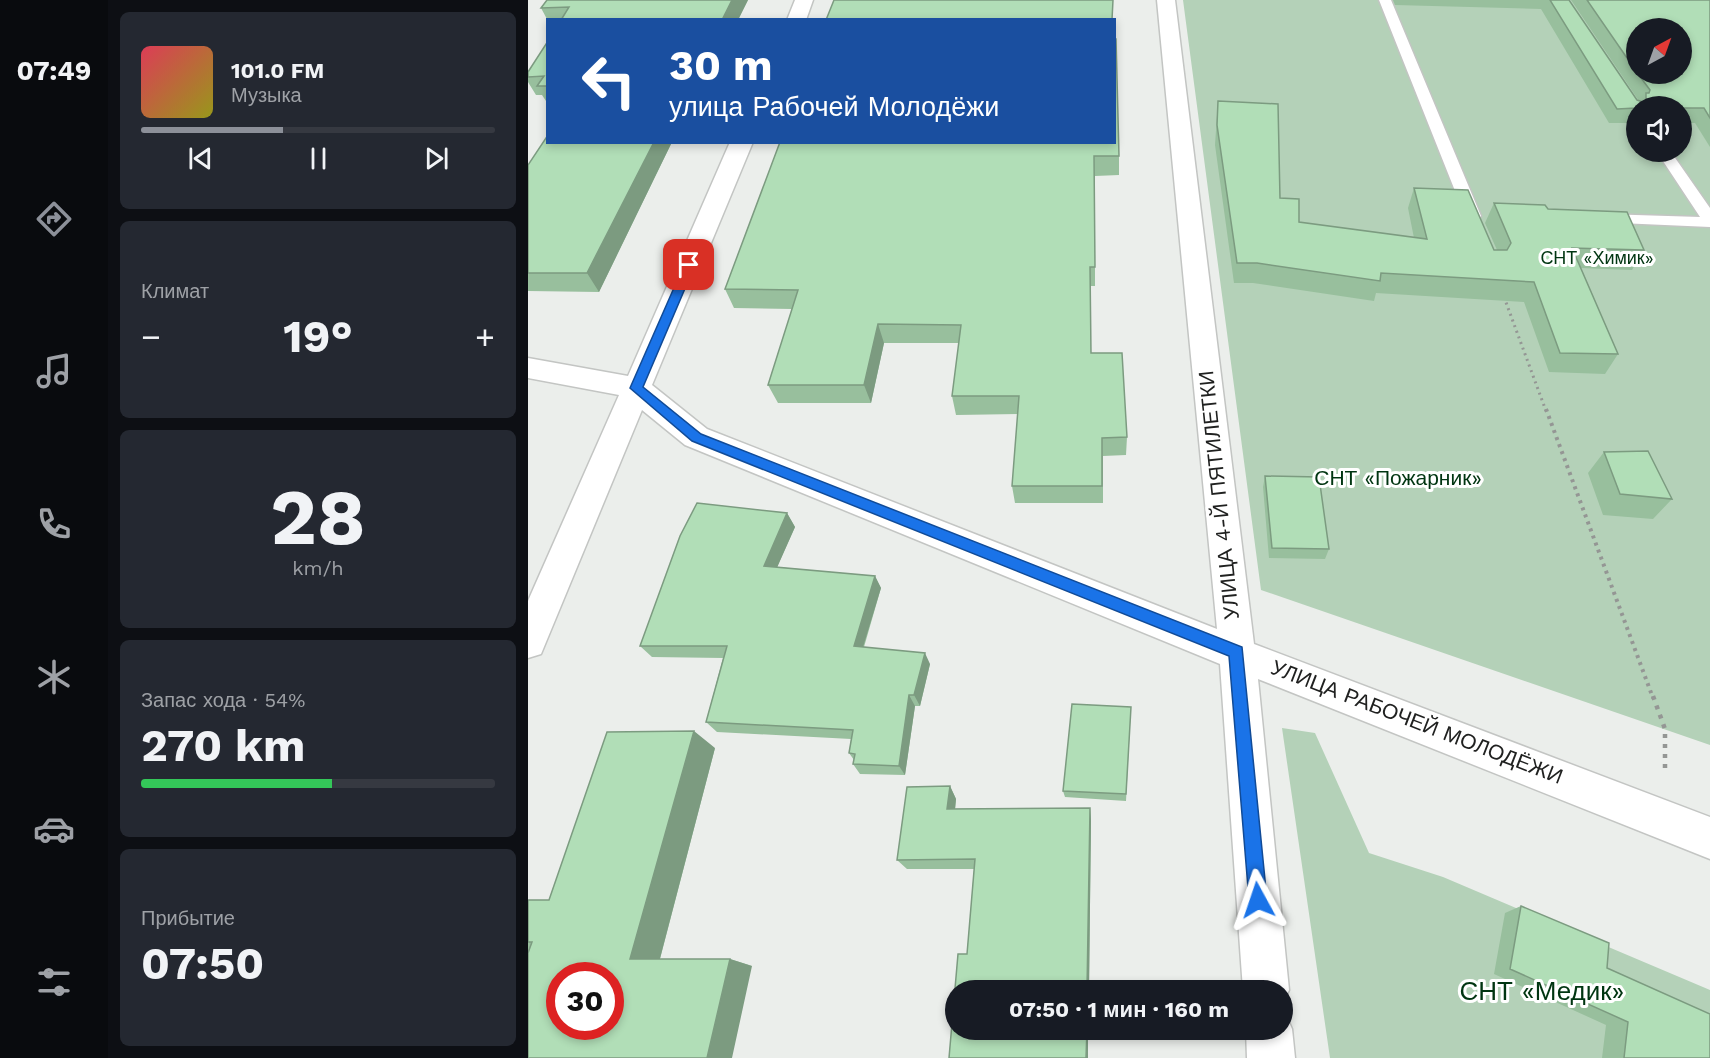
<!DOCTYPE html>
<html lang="ru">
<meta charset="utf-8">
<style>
body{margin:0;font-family:"Work Sans",sans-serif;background:#242831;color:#f1f3f6;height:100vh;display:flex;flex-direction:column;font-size:22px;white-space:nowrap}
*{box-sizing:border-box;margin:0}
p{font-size:20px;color:#9ea1a6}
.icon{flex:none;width:33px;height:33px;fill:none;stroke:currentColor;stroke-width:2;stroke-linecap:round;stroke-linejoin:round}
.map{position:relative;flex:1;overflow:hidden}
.drawer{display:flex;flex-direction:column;gap:12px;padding:12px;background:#0d0f14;width:420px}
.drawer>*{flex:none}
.guide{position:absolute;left:18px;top:18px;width:570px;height:126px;border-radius:0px;box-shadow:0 3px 9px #0003;background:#1a4fa0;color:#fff;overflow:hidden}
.needle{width:39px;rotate:41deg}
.fabs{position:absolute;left:1098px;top:18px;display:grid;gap:12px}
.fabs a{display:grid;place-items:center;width:66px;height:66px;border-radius:50%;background:#171b24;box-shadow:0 3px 9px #0003;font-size:30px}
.speed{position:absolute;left:18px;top:962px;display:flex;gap:12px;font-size:30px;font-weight:700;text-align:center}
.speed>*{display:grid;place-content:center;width:78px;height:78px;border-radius:50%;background:#171b24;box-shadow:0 3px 9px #0003;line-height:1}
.speed .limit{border:9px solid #d22;background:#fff;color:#111}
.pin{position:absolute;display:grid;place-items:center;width:51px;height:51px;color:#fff;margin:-26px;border-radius:12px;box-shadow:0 3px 9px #0006}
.me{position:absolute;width:66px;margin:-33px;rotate:355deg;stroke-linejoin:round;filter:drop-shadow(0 0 4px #0008)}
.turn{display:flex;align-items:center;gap:21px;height:126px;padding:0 24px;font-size:27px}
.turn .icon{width:78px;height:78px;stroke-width:2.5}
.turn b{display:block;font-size:42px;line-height:51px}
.big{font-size:45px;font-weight:700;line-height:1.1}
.drawer .card{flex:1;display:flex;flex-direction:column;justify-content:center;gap:9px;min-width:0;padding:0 21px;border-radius:9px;background:#242831}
.drawer .dial{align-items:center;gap:0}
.dial b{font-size:78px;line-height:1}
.song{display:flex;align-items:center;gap:18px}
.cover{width:72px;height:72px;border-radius:9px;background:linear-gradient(135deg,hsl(350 70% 55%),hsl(60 70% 35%))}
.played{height:6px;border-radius:3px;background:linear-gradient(90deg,#8c9099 40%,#363941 40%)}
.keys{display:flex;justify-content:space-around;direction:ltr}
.heat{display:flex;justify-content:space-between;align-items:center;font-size:33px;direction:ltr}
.charge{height:9px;border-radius:4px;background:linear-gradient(90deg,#34c759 54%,#363941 0)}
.trip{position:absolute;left:417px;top:980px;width:348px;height:60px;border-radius:30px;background:#171b24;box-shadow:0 3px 9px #0003;font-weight:700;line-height:60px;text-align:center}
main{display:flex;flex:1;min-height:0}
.dock{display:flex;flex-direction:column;width:108px;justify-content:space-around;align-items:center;background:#090b0e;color:#9ea1a6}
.dock .icon{width:42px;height:42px}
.dock .on{color:#8c9099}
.dock b{font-size:27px;color:#f1f3f6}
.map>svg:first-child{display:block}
.green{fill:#b4d1b8;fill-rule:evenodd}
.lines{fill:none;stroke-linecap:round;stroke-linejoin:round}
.service-casing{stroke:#c3c5c3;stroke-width:3}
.minor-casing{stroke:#c3c5c3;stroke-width:3}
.path-far2{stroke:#949694;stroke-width:3;stroke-dasharray:2 4;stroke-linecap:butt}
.path-far1{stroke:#949694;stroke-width:4;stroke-dasharray:3 4.5;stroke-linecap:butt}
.path{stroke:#949694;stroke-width:4.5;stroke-dasharray:4 6;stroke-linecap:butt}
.service{fill:#fff;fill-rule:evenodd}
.minor{fill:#fff;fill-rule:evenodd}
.wall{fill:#98bf9d;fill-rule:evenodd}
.shaded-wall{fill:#7c9b80}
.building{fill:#b1deb7;stroke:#7c9b80;stroke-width:1.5;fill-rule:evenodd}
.route{fill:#1a73e8;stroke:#114b97;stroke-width:1.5}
.labels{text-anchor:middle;stroke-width:6;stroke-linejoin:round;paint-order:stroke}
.far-park-label{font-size:18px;fill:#003511;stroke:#fff}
.park-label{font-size:21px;fill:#003511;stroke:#fff}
.street-label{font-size:21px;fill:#202120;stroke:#fff}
.near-park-label{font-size:26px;fill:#003511;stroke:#fff}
</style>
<main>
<nav class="dock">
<b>07:49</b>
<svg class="icon on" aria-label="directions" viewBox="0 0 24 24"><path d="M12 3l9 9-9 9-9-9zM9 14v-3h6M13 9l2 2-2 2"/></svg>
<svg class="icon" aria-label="music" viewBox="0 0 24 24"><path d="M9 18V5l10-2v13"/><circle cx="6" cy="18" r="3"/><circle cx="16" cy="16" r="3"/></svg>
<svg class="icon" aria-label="phone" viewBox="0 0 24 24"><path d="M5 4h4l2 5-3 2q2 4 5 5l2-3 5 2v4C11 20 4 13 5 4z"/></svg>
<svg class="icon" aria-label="climate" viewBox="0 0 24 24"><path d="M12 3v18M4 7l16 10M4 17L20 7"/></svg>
<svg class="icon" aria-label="car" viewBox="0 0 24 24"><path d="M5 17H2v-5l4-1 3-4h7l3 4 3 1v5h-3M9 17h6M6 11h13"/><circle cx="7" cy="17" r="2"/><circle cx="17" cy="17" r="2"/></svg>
<svg class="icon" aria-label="filters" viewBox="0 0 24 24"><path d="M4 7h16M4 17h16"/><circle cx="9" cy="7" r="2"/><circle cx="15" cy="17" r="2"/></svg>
</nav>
<section class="drawer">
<div class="card">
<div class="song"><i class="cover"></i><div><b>101.0 FM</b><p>Музыка</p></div></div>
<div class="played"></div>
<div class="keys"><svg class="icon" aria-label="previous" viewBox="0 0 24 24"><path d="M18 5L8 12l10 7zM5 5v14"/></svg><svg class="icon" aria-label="pause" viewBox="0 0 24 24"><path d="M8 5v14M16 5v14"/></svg><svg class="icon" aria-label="next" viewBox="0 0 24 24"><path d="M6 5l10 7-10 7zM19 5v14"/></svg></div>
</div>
<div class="card"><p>Климат</p>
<div class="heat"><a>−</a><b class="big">19°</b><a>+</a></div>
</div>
<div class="card dial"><b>28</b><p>km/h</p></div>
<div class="card"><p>Запас хода · 54%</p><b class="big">270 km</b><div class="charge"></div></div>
<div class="card"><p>Прибытие</p><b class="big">07:50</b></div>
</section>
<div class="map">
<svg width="1182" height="1058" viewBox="0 0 1182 1058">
<rect width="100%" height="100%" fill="#ebeeeb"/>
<path class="green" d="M655,0H1182V745L733,590ZM1108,28H1154V74H1108ZM1108,106H1154V152H1108Z
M754,728L787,733L841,853L915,877L1182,990V1058H802Z"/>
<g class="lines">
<defs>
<path id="service" d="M851,0H863L953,216L951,219L945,221L937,216Z
M1129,152H1143L1182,208V227L1069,222L1067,219L1069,216L1075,214L1172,217Z"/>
<path id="minor" d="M267,0H285L278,20H259Z
M629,0H647L726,644L1182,817V859L730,679L761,990L754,1005V990H715L692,664L157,445L114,410L13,654L0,658V601L91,395L0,378V358L100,376L202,142H225L124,385L179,429L689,629Z
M754,1011L757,1013L764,1029L767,1058H719L718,1029H754Z"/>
</defs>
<use href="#service" class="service-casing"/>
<use href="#minor" class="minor-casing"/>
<path class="path-far2" d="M976,297L1018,411"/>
<path class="path-far1" d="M1018,409L1125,698"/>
<path class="path" d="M1125,696L1137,729V771"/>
<use href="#service" class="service"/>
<use href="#minor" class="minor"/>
</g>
<path class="wall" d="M19,0H220L210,20H20V21L13,8Z
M865,0H1041L1109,100L1111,101L1043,0H1182V147L1167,123H1154V106H1108V123H1081L1013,9L867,5ZM1108,28L1154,74H1108Z
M20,41V104L14,95H8L0,82V72Z
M690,101L752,198L771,222L886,238L880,208L886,188L966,250H969L957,223L966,203L1020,209L1116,250L1104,270L1053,268L1090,354L1077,374L1021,372L996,302L848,293L846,301L725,283H706L687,145Z
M20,142H147L146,144H143L71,292L0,291V165Z
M252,142L591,156V175L567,176V286H563V353L599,437L598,455L575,456V503H487L484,486L490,414L428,415L424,396L431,343H356L343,403H250L240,385L264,309L206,308L197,289Z
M1076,452L1144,499L1125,519L1075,515L1060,473Z
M737,476L801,549L797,559L741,558L735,487Z
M259,513L267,527L249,567L347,576L353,588L336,647L402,664L392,706H387L377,775L332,774L325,764L326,760L321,753L323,739L189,732L178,722L195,658L124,657L112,646Z
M603,707L598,801L537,797L535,791Z
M187,748L132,959H202L224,966L0,951V900H21Z
M422,786L428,799L427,809L562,808L563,820L561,990H428V1029H560V1058H421L430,954H439L446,869H379L369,860L379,787Z
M993,906L1079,968L1182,1058H1074L1078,1025L966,974L977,913Z"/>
<path class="shaded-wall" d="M204,0H220L210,20H194Z
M126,142H142L143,144L71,292L59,273Z
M562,267L563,286V372V353Z
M350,324L356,343L343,403L336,385Z
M259,513L267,527L244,579L236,566Z
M347,576L353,588L332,657L326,646Z
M397,653L402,664L392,706L386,695Z
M381,695L387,706L377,775L371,766Z
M166,731L187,748L130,966L102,959Z
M422,786L428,799L426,820L419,809Z
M562,808L563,820L561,990H559Z
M202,959L224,966L204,1058H179Z
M559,1029H560V1058H558Z"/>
<path class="building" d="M19,0H204L194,20H33L41,7L13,8Z
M306,0H585L584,20H298Z
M1022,0H1041L1109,100L1115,102L1118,100V93H1121L1122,90L1110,74H1154V28H1108V71L1059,0H1182V118L1176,108H1154V106H1108V108L1089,109Z
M586,39H588L591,156H566L567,267H562L563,353H594L599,437L574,438V486H484L491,396H424L433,325L350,324L336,385H240L270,290L197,289L252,142H586Z
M20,41V86H9L16,76L0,77V72Z
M690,101L750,104L752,198L771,199V222L899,239L886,188L940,190L966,250H979L983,243L966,203L1017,205L1020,209L1099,212L1116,250L1044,248L1090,354L1032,353L1006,282L853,273L852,281L729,263H709L689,125Z
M20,135V142H126L59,273H0V165Z
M1120,451L1144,499L1092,494L1076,452Z
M737,476L791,477L801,549L744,548Z
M169,503L259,513L236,566L347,576L326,646L397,653L386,695H381L371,766L325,764L327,754L321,753L325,730L178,722L199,646H112L152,536Z
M544,704L603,707L598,794L535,791Z
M166,731L102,959H202L179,1058H0V953L4,942H0V900H21L79,732ZM32,975H82V1026H32Z
M422,786L419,809L562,808L559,990H428V1029H559L558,1058H421L430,954H439L447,859L369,860L379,787Z
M993,906L1081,943L1079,968L1182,1014V1058H1096L1100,1022L982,969Z"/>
<path class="route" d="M161,262L167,265L115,387L173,434L714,647L739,900L736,906L730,909L724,906L721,900L701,656L164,441L102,388L156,265Z"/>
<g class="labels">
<g class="far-park-label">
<text x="1069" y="264">СНТ «Химик»</text>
</g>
<g class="park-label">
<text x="870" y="485">СНТ «Пожарник»</text>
</g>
<g class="street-label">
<text transform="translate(691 495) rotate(-96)" y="7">УЛИЦА 4-Й ПЯТИЛЕТКИ</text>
<text transform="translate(889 722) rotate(21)" y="7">УЛИЦА РАБОЧЕЙ МОЛОДЁЖИ</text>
</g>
<g class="near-park-label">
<text x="1014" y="1000">СНТ «Медик»</text>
</g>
</g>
</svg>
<div class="fabs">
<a><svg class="needle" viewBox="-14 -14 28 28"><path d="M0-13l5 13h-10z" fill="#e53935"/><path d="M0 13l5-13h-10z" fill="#9ea1a6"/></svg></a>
<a><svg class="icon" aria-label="sound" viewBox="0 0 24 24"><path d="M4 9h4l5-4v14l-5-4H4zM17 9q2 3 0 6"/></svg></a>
</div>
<div class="speed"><div class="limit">30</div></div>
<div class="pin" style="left:161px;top:265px;background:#d93025"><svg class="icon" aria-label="arrive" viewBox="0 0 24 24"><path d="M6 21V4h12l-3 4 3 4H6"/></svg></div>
<svg class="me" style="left:730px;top:900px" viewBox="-20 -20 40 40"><path d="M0-17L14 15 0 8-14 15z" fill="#1a73e8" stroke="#fff" stroke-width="4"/></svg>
<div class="trip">07:50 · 1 мин · 160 m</div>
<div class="guide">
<div class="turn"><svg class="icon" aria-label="left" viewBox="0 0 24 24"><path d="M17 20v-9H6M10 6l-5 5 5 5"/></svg><div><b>30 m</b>улица Рабочей Молодёжи</div></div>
</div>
</div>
</main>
